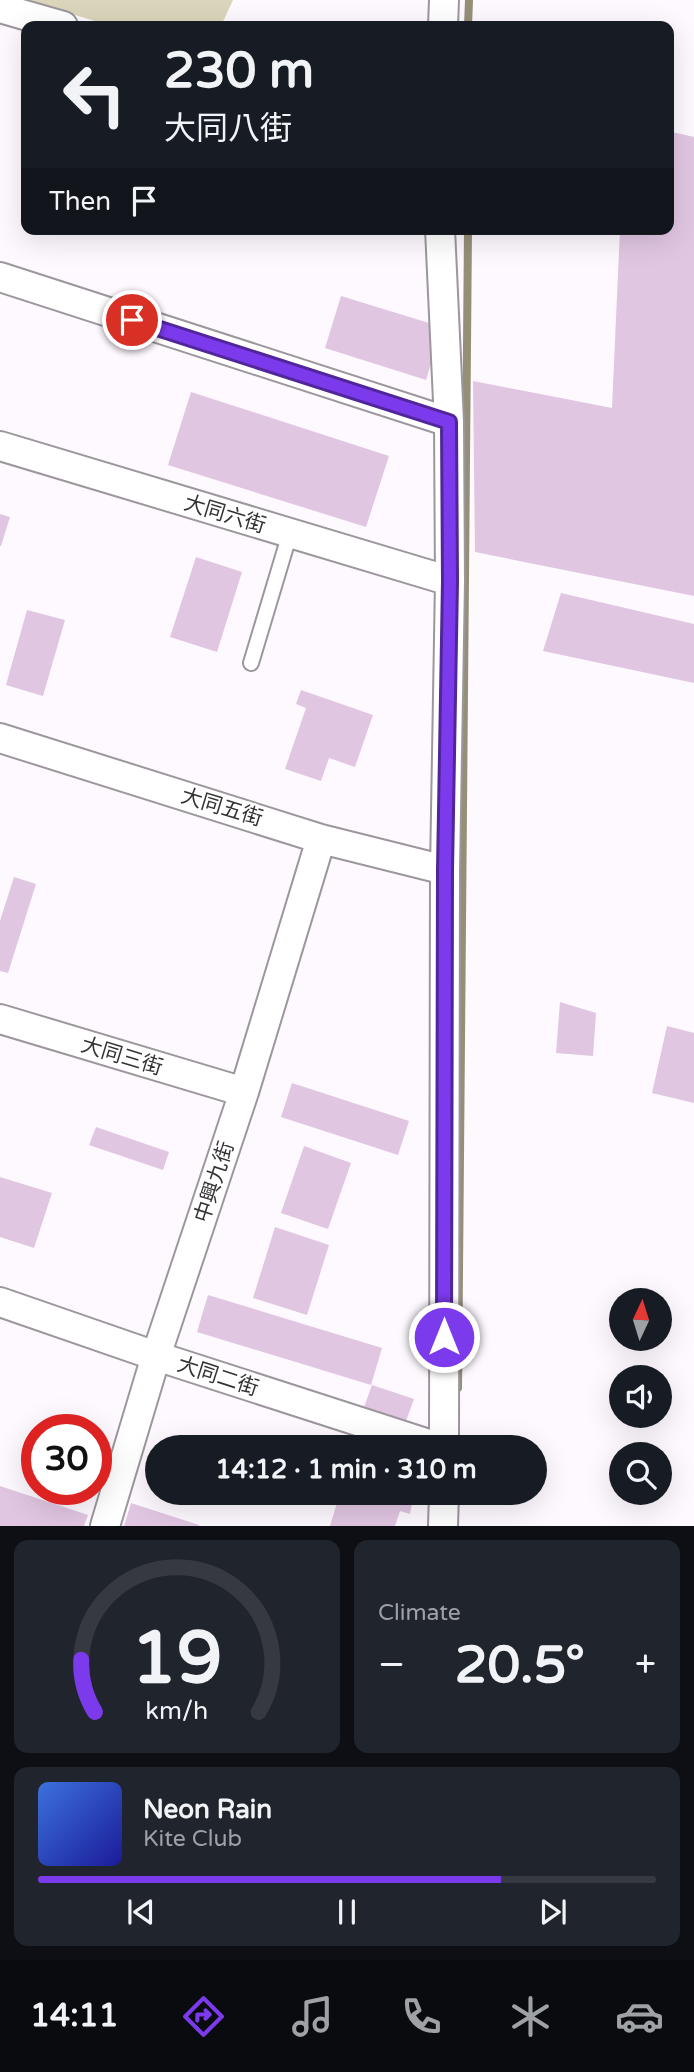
<!DOCTYPE html>
<meta charset="utf-8">
<style>
body{margin:0;font-family:"Varela Round","Noto Sans TC",sans-serif;background:#20242c;color:#f1f3f6;height:100vh;display:flex;flex-direction:column;font-size:26px;white-space:nowrap}
*{box-sizing:border-box;margin:0}
p{font-size:23px;color:#9ea1a6}
.icon{flex:none;width:38px;height:38px;fill:none;stroke:currentColor;stroke-width:2;stroke-linecap:round;stroke-linejoin:round}
.map{position:relative;height:1526px;overflow:hidden}
.drawer{display:flex;flex-direction:column;gap:14px;padding:14px;background:#0d0f14;flex:1}
.drawer>*{flex:none}
.guide{position:absolute;left:21px;top:21px;width:653px;height:214px;border-radius:14px;box-shadow:0 7px 28px #0002;background:#171b24;color:#f1f3f6;overflow:hidden}
.needle{width:46px;rotate:4deg}
.controls{position:absolute;left:609px;top:1288px;display:grid;gap:14px}
.controls a{display:grid;place-items:center;width:63px;height:63px;border-radius:50%;background:#171b24;box-shadow:0 7px 28px #0002;font-size:35px}
.speed{position:absolute;left:21px;top:1414px;display:flex;gap:14px;font-size:35px;font-weight:700;text-align:center}
.speed>*{display:grid;place-content:center;width:91px;height:91px;border-radius:50%;background:#171b24;box-shadow:0 7px 28px #0002;line-height:1}
.speed .limit{border:10px solid #d22;background:#fff;color:#111}
.pin{position:absolute;display:grid;place-items:center;width:60px;height:60px;color:#fff;margin:-30px;border:4px solid #fff;border-radius:50%;box-shadow:0 2px 7px #0007}
.me{position:absolute;width:77px;margin:-38px;rotate:0deg;stroke-linejoin:round;filter:drop-shadow(0 0 5px #0008)}
.turn{display:flex;align-items:center;gap:24px;height:147px;padding:0 28px;font-size:32px}
.turn .icon{width:91px;height:91px;stroke-width:2.5}
.turn b{display:block;font-size:49px;line-height:60px}
.then{display:flex;align-items:center;height:66px;padding:0 28px;background:#0003;gap:14px;font-size:26px}
.big{font-size:52px;font-weight:800;line-height:1.1}
.drawer .widget{flex:1;display:flex;flex-direction:column;justify-content:center;gap:10px;min-width:0;padding:0 24px;border-radius:14px;background:#20242c}
.drawer .dial{align-items:center;gap:0}
.dial svg{height:182px;overflow:visible;fill:none;stroke:#363941;stroke-width:7;stroke-linecap:round;text-anchor:middle}
.dial text{fill:#f1f3f6;stroke:none}
.song{display:flex;align-items:center;gap:21px}
.cover{width:84px;height:84px;border-radius:10px;background:linear-gradient(135deg,hsl(220 70% 55%),hsl(240 70% 35%))}
.played{height:7px;border-radius:4px;background:linear-gradient(90deg,#7c3aed 75%,#363941 75%)}
.keys{display:flex;justify-content:space-around;direction:ltr}
.heat{display:flex;justify-content:space-between;align-items:center;font-size:38px;direction:ltr}
.drawer .tiles{flex:1;display:grid;gap:14px;grid-template-columns:1fr 1fr}
.widget:last-child{grid-column:span 2}
.trip{position:absolute;left:145px;top:1435px;width:402px;height:70px;border-radius:35px;background:#171b24;box-shadow:0 7px 28px #0002;font-weight:800;line-height:70px;text-align:center}
.tab-bar{display:flex;height:112px;justify-content:space-around;align-items:center;background:#090b0e;color:#9ea1a6}
.tab-bar .icon{width:49px;height:49px}
.tab-bar .selected{color:#7c3aed}
.tab-bar b{font-size:32px;color:#f1f3f6}
.map>svg:first-child{display:block}
.green{fill:#dbd5bc}
.lines{fill:none;stroke-linecap:round;stroke-linejoin:round}
.stream{stroke:#968f78;stroke-width:8}
.building{fill:#e1c6e2}
.service-casing{stroke:#9c979c;stroke-width:18}
.minor-casing{stroke:#9c979c;stroke-width:32}
.service{stroke:#fff;stroke-width:14}
.minor{stroke:#fff;stroke-width:28}
.route-casing{stroke:#51269a;stroke-width:18}
.route{stroke:#7c3aed;stroke-width:12}
.labels{text-anchor:middle;stroke-width:5;stroke-linejoin:round;paint-order:stroke}
.street-label{font-size:21px;fill:#353235;stroke:#fff}
</style>
<div class="map">
<svg width="694" height="1526" viewBox="0 0 694 1526">
<rect width="100%" height="100%" fill="#fef8ff"/>
<path class="green" d="M26,0H233L221,26H111Z"/>
<g class="lines">
<path class="stream" d="M468,26L469,0
M458,1388L468,229"/>
</g>
<path class="building" d="M668,131L694,137V596L475,552L473,381L612,408L620,229H668Z
M341,296L442,327L426,380L325,348Z
M191,392L389,456L366,527L168,465Z
M0,514L10,517L1,546H0Z
M196,557L242,572L217,652L170,637Z
M561,593L694,624V683L543,651Z
M27,610L65,620L43,696L6,685Z
M301,690L373,715L355,767L329,758L321,781L285,769L306,708L296,704Z
M14,877L36,884L8,973L0,971V921Z
M560,1002L596,1013L593,1056L556,1053Z
M667,1026L694,1033V1103L652,1093Z
M292,1083L409,1121L398,1155L281,1117Z
M96,1127L169,1152L163,1170L89,1145Z
M304,1146L351,1163L328,1229L281,1213Z
M0,1177L52,1193L34,1248L0,1237Z
M275,1227L329,1245L307,1315L253,1298Z
M208,1295L382,1348L371,1385L197,1332Z
M372,1385L414,1399L402,1432L360,1418Z
M359,1432L406,1447H354Z
M0,1486L88,1515L84,1526H0Z
M340,1493H414L410,1514L400,1511L395,1526H330Z
M131,1503L199,1525V1526H124Z"/>
<g class="lines">
<defs>
<path id="service" d="M251,663L290,533"/>
<path id="minor" d="M0,8L63,26
M443,26L444,0
M440,229L449,422L450,581L445,870L444,1447
M0,277L449,422
M0,446L450,581
M0,738L321,839L445,870
M0,1019L244,1092
M0,1302L156,1356L438,1447
M105,1526L156,1356L244,1092L321,839
M443,1526L444,1493"/>
</defs>
<use href="#service" class="service-casing"/>
<use href="#minor" class="minor-casing"/>
<use href="#service" class="service"/>
<use href="#minor" class="minor"/>
</g>
<g class="lines">
<defs>
<path id="route" d="M132,320L449,422L450,581L445,870L444,1337"/>
</defs>
<use href="#route" class="route-casing"/>
<use href="#route" class="route"/>
</g>
<g class="labels">
<g class="street-label">
<text transform="translate(225 514) rotate(17)" y="7">大同六街</text>
<text transform="translate(222 807) rotate(17)" y="7">大同五街</text>
<text transform="translate(122 1056) rotate(17)" y="7">大同三街</text>
<text transform="translate(214 1182) rotate(-72)" y="7">中興九街</text>
<text transform="translate(218 1376) rotate(18)" y="7">大同二街</text>
</g>
</g>
</svg>
<div class="controls">
<a><svg class="needle" viewBox="-14 -14 28 28"><path d="M0-13l5 13h-10z" fill="#e53935"/><path d="M0 13l5-13h-10z" fill="#9ea1a6"/></svg></a>
<a><svg class="icon" aria-label="sound" viewBox="0 0 24 24"><path d="M4 9h4l5-4v14l-5-4H4zM17 9q2 3 0 6"/></svg></a>
<a><svg class="icon" aria-label="search" viewBox="0 0 24 24"><circle cx="10" cy="10" r="6"/><path d="M15 15l6 6"/></svg></a>
</div>
<div class="speed"><div class="limit">30</div></div>
<div class="pin" style="left:132px;top:320px;background:#d93025"><svg class="icon" aria-label="arrive" viewBox="0 0 24 24"><path d="M6 21V4h12l-3 4 3 4H6"/></svg></div>
<svg class="me" style="left:444px;top:1337px" viewBox="-20 -20 40 40"><circle r="17" fill="#7c3aed" stroke="#fff" stroke-width="3"/><path d="M0-11L8 9 0 5-8 9z" fill="#fff"/></svg>
<div class="trip">14:12 · 1 min · 310 m</div>
<div class="guide">
<div class="turn"><svg class="icon" aria-label="left" viewBox="0 0 24 24"><path d="M17 20v-9H6M10 6l-5 5 5 5"/></svg><div><b>230 m</b>大同八街</div></div>
<div class="then">Then<svg class="icon" aria-label="arrive" viewBox="0 0 24 24"><path d="M6 21V4h12l-3 4 3 4H6"/></svg></div>
</div>
</div>
<section class="drawer">
<div class="tiles">
<div class="widget dial"><svg viewBox="0 0 100 80">
<path d="M14 69A42 42 0 1 1 86 69"/>
<path d="M14 69A42 42 0 0 1 8 46" stroke="#7c3aed"/>
<text x="50" y="56" font-size="32" font-weight="700">19</text>
<text x="50" y="72" font-size="11">km/h</text>
</svg></div>
<div class="widget"><p>Climate</p>
<div class="heat"><a>−</a><b class="big">20.5°</b><a>+</a></div>
</div>
<div class="widget">
<div class="song"><i class="cover"></i><div><b>Neon Rain</b><p>Kite Club</p></div></div>
<div class="played"></div>
<div class="keys"><svg class="icon" aria-label="previous" viewBox="0 0 24 24"><path d="M18 5L8 12l10 7zM5 5v14"/></svg><svg class="icon" aria-label="pause" viewBox="0 0 24 24"><path d="M8 5v14M16 5v14"/></svg><svg class="icon" aria-label="next" viewBox="0 0 24 24"><path d="M6 5l10 7-10 7zM19 5v14"/></svg></div>
</div>
</div>
</section>
<nav class="tab-bar">
<b>14:11</b>
<svg class="icon selected" aria-label="directions" viewBox="0 0 24 24"><path d="M12 3l9 9-9 9-9-9zM9 14v-3h6M13 9l2 2-2 2"/></svg>
<svg class="icon" aria-label="music" viewBox="0 0 24 24"><path d="M9 18V5l10-2v13"/><circle cx="6" cy="18" r="3"/><circle cx="16" cy="16" r="3"/></svg>
<svg class="icon" aria-label="phone" viewBox="0 0 24 24"><path d="M5 4h4l2 5-3 2q2 4 5 5l2-3 5 2v4C11 20 4 13 5 4z"/></svg>
<svg class="icon" aria-label="climate" viewBox="0 0 24 24"><path d="M12 3v18M4 7l16 10M4 17L20 7"/></svg>
<svg class="icon" aria-label="car" viewBox="0 0 24 24"><path d="M5 17H2v-5l4-1 3-4h7l3 4 3 1v5h-3M9 17h6M6 11h13"/><circle cx="7" cy="17" r="2"/><circle cx="17" cy="17" r="2"/></svg>
</nav>
